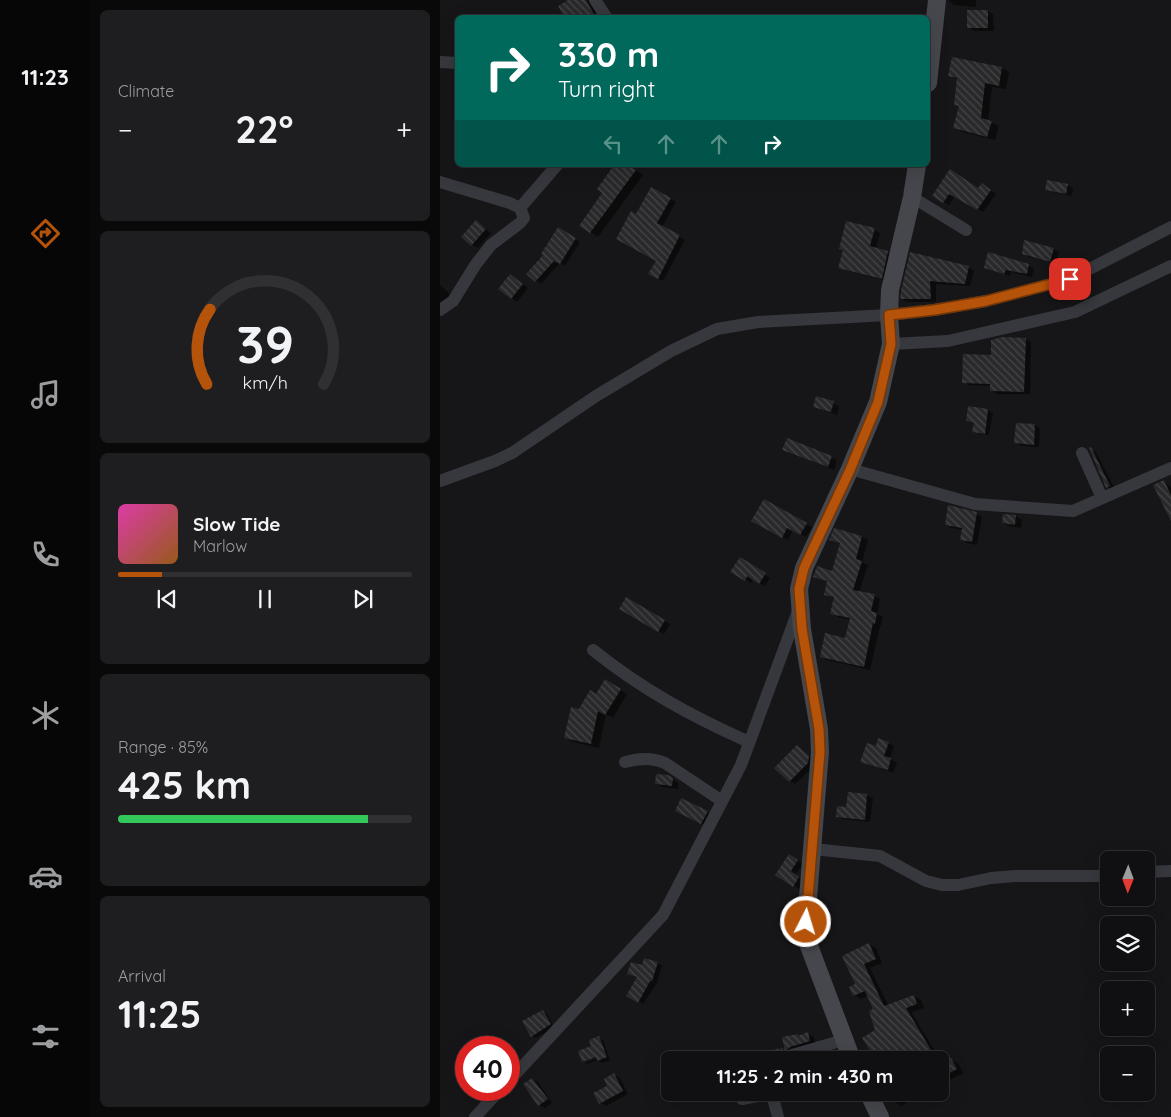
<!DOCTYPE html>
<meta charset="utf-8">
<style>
body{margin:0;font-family:Quicksand,sans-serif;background:#1e1e20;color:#f1f3f6;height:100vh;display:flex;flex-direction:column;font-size:19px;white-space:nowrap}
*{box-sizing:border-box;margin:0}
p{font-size:16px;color:#9c9d9f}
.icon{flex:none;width:28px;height:28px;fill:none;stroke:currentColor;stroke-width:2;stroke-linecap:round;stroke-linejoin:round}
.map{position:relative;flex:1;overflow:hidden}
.sheet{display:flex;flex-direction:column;gap:10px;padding:10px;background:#09090a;width:350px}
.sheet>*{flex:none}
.hud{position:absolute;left:15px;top:15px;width:475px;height:152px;border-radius:8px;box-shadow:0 5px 20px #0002,0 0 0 1px #303032;background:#00695c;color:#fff;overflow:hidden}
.needle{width:32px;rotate:181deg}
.tools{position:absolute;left:660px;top:851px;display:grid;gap:10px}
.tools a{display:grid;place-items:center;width:55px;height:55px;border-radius:8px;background:#101012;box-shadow:0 5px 20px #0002,0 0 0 1px #303032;font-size:25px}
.speed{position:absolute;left:15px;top:1036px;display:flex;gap:10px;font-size:25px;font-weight:700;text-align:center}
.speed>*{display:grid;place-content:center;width:65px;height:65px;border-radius:50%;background:#101012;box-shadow:0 5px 20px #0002,0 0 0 1px #303032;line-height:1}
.speed .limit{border:8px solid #d22;background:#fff;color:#111}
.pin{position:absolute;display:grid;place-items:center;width:42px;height:42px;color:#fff;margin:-21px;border-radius:10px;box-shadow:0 2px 8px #0006}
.me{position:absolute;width:55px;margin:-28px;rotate:5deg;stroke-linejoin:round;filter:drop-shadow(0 0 4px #0008)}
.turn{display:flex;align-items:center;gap:18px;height:105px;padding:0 20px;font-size:22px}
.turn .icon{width:65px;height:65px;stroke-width:2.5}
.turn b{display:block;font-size:35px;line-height:42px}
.lanes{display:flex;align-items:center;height:48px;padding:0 20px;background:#0003;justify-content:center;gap:25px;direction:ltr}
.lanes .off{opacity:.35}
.big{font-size:38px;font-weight:700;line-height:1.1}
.sheet .tile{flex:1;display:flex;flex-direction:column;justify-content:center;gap:8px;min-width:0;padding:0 18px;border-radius:8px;background:#1e1e20}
.sheet .dial{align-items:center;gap:0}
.dial svg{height:130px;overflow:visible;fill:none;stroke:#303032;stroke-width:7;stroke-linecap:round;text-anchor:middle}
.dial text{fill:#f1f3f6;stroke:none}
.song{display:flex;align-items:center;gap:15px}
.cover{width:60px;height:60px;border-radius:8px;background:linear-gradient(135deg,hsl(320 70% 55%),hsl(30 70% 35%))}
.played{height:5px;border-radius:2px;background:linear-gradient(90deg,#b45309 15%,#303032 15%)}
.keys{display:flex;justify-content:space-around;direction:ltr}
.heat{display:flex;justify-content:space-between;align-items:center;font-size:28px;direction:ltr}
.charge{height:8px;border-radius:4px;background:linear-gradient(90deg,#34c759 85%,#303032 0)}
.trip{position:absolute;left:221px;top:1051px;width:288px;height:50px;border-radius:8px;background:#101012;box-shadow:0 5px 20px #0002,0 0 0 1px #303032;font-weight:700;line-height:50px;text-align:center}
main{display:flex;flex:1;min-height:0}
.dock{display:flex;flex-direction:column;width:90px;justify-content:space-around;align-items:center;background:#060607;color:#9c9d9f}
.dock .icon{width:35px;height:35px}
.dock .on{color:#b45309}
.dock b{font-size:22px;color:#f1f3f6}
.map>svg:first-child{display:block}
.shadow{fill:#0007}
.building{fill:url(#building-back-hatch)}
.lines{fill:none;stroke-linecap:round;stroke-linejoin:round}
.street{stroke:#37383d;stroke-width:12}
.secondary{stroke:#45474d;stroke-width:18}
.route-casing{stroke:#753606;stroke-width:12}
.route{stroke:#b45309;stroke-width:9}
</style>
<main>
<nav class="dock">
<b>11:23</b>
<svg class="icon on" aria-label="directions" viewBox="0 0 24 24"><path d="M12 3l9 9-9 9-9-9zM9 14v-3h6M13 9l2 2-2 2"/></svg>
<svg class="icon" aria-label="music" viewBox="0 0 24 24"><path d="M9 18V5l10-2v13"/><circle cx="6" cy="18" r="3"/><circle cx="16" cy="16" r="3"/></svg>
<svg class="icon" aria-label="phone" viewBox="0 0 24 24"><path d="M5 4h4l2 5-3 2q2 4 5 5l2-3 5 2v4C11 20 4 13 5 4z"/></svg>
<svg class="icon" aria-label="climate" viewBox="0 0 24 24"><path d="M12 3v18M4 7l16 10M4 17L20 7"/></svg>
<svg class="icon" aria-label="car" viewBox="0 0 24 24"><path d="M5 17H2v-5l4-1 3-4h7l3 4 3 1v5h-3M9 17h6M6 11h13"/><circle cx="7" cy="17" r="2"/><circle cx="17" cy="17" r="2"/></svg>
<svg class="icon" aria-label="filters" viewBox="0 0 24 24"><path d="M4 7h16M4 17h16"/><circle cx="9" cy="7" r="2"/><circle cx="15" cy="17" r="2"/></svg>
</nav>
<section class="sheet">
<div class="tile"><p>Climate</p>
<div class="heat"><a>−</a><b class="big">22°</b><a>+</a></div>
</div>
<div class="tile dial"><svg viewBox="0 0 100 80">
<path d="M14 69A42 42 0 1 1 86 69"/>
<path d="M14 69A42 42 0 0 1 16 23" stroke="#b45309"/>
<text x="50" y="56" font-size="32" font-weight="700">39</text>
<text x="50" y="72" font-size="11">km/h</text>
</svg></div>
<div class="tile">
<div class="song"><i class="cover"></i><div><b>Slow Tide</b><p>Marlow</p></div></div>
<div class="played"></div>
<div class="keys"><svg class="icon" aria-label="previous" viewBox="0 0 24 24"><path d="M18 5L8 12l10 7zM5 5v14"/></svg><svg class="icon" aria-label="pause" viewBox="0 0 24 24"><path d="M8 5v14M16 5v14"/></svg><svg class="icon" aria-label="next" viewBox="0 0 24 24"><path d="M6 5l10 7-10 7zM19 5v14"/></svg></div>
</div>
<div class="tile"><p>Range · 85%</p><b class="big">425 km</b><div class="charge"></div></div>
<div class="tile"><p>Arrival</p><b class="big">11:25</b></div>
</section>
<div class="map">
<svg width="731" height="1117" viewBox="0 0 731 1117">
<defs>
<pattern id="building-back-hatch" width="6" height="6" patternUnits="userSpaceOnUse" patternTransform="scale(1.25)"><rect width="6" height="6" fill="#29292c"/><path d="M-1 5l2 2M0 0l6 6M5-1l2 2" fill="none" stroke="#454548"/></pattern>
</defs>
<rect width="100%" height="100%" fill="#161618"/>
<path class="shadow" d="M130,0H148L159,18H129Z
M508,0H536V7L514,5Z
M548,11L553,14L554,31H534L528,27Z
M513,58L562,68L569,72L566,89L552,87L548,121L559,126L555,140L522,132L514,127L520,107L515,104L518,80L509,75Z
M176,165H189L203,175L158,237L141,226L163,193Z
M627,185L633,188L632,196L612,192L606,189Z
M548,188L556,194L543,212L515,196L509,205L494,196Z
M211,189L236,202L222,227L245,240L223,281L210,274L217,260L196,216Z
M37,222L51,233L38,248L32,245Z
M407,222L435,230L440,233L436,249L453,255L447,281L405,270L400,267L404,250Z
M118,229L140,242L125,266L120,263L101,284L87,274L105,254Z
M585,242L614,249L619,252L616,264L589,257L583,253Z
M471,253L528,267L534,271L530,286L496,284V302H467L462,299Z
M588,265L594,269L592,277L571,272L570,276L545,267Z
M71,275L88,288L77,302L60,289Z
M0,285L13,297L0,303Z
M585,339L591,342L590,394H557L551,390V386L529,385L523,382L552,356Z
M377,397L399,406L397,415L374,406Z
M529,407L548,410L553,413L549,435L539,434L534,431L535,424L527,421Z
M595,425L600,429L599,447L581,446L576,443Z
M348,440L397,460L394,470L349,452Z
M651,449L656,452L675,489L673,490L667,487Z
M724,482L729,485L731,488V517Z
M324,501L372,527L366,537L353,530L348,540L313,521Z
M536,513L542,517L537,545L527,543L521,539L523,530L512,528L506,525Z
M564,515L576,516L582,520L581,528L569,526L563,523Z
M422,537L428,540L422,562L428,565L419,592L434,596L440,599L437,614L443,617L441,626H440L430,670L387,660L381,656L406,639L411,620L398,617L392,613L395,598L385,594L388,582L374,576L392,572L401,544L390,539Z
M300,559L330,578L325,586L313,579L311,583L292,571Z
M187,599L230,624L224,634L181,609Z
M165,681L187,694L173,718L166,714L159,748L133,742L125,738L139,710L157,695Z
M448,743L454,746L450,759L457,763L453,773L422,761L437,747Z
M358,746L374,761V766L355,784L350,781Z
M228,776L238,783V789L222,787L216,784Z
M409,793L427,795L433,798L430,822L403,819L397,816L407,808Z
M267,812L273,816L267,826L242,814Z
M349,856L363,864L355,875L364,881L359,889L337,875Z
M429,944L436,948L442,963L430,968L448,1005L474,996L481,1000L484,1008L471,1012L503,1064L511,1060L518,1063L523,1073L500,1085V1060H434L436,1059L437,1031L435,1010L428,996L421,999L414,995Z
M217,963L222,965L217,983L203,1004L188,995L198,978L188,973Z
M103,1011L107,1014L114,1027L96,1038L92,1036Z
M368,1034L374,1037L375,1044L348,1060H305L304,1056L343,1050L346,1051L343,1038L359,1037Z
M158,1038L163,1040L170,1060L162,1063L158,1060L147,1064L145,1063L162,1056L161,1054L143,1062Z
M174,1075L180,1078L188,1094L166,1106L160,1103Z
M92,1079L98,1082L112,1103L105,1108L99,1105Z
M449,1092H486L461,1106L455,1102Z"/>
<path class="building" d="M128,0H146L156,18H125L118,6Z
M527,10H548V28H527Z
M512,57L562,67L559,86L545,83L541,118L552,121L547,137L513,128L519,106L514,105L517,78L508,76Z
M174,165H189L196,170L150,233L139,226L162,193L157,189Z
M510,169L538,188L542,183L551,190L537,210L509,194L503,203L492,196Z
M607,180L628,184L626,194L605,190Z
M211,187L231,198L217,223L240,235L218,279L208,274L216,261L176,239L191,211L196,214Z
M36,220L46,229L31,246L21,237Z
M406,221L435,228L430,246L448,251L442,279L398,268L403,250L399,249Z
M118,227L136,238L120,264L114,261L95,282L86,274L103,255L101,254Z
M584,240L614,248L610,262L582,254Z
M470,252L529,266L525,284L490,281L491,299H460L461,291Z
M548,252L589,264L587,274L566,270L564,274L544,268Z
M70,274L83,284L71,299L58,289Z
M562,337L586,338L584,392L550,391V384L522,383L523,354L551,355V340Z
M376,396L394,401L391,412L373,407Z
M528,406L548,409L545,434L532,432L534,423L526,421Z
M576,423L595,424L594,445L574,443Z
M347,438L392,456L388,467L342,450Z
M651,447L670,486L666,488L649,448Z
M724,480L731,495V521L713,485Z
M324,499L367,523L360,535L347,528L342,538L311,521Z
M508,505L537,512L532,542L520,540L522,528L505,525Z
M563,514L576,515L575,525L562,523Z
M394,528L422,536L416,559L422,561L413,590L435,594L431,611L437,613L435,624L433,623L424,667L380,657L385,633L405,638L410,618L390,614L394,597L384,595L387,581L373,577L377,566L392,571L400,543L389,540Z
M300,557L326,573L319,584L307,576L305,581L290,572Z
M186,597L225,620L218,632L179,609Z
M165,679L181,689L165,715L158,711L151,744L124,738L131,707L139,709L150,690L156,694Z
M438,738L449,742L444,756L451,758L448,770L420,762L427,743L436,746Z
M357,745L369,756L368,763L349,782L334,768Z
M216,774L228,775L233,778L232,786L215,784Z
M408,792L427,794L425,820L396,817L397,806L406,807Z
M241,798L268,811L261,824L235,811Z
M349,854L358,860L351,871L359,877L353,887L335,875Z
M429,943L436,959L424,964L444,1006L474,995L477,1004L466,1008L497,1060H436L422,1038L435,1030L429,1011L433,1009L425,991L413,996L409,987L415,984L402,956Z
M204,958L218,962L212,981H210L198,1003L186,996L197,977L187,974L191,962L202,965Z
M103,1010L111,1024L91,1037L82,1021Z
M368,1032L370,1041L350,1047L345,1052L342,1037L358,1034V1036Z
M159,1036L167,1057L157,1061L156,1057L142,1062L138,1051L151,1046L149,1040Z
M343,1048L342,1060H306V1054Z
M511,1058L517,1069L500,1078V1064Z
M174,1073L183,1091L159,1104L153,1093L167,1086L164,1079Z
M92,1078L108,1099L98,1106L83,1084Z"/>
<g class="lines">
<path class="street" d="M155,0L167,18
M0,62L18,63
M0,182L70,203L80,208L84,218L80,223L51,245L36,264L13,301L0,310
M472,197L526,230
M80,208L117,165
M451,344L508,341L635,312L731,266
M642,453L662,498
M410,469L535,504L633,511L731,468
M0,481L55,461L72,453L156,396L231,351L277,329L318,322L449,315L494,310L546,301L630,279L731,227
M153,650C203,690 251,716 309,742
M185,762C199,758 212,757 225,763L282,801
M373,849L440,856L486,881L502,885H518L551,878L575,876H669
M706,872L731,871
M350,1060L352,1055L404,1040
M69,1081L223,915L301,765L358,611
M332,1094L338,1117
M302,1099L340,1092
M35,1117L60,1090"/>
<path class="secondary" d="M488,83L497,0
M412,1060L369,946L366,922L380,752L379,729L362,629L359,589L364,568L410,469L438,402L451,344L449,315L450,290L472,197L477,165
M428,1092L440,1117"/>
</g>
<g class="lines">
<defs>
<path id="route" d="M366,922L380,752L379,729L362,629L359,589L364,568L410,470L438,402L451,344L449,315L494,310L546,301L630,279"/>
</defs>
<use href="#route" class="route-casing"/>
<use href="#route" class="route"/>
</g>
</svg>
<div class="tools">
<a><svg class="needle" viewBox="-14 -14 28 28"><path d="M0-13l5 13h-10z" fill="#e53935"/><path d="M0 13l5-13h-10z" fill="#9c9d9f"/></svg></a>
<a><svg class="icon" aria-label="layers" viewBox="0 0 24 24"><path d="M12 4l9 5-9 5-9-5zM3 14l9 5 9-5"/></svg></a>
<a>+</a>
<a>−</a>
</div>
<div class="speed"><div class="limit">40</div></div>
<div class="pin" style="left:630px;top:279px;background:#d93025"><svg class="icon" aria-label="arrive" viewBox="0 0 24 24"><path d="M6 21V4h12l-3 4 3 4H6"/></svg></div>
<svg class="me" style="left:366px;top:922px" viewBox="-20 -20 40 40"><circle r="17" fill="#b45309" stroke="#fff" stroke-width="3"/><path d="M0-11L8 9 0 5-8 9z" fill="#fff"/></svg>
<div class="trip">11:25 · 2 min · 430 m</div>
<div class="hud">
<div class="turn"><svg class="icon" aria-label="right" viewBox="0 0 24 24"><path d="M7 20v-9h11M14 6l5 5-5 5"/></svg><div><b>330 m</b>Turn right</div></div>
<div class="lanes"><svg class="icon off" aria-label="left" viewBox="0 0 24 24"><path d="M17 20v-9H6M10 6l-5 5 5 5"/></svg><svg class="icon off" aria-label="ahead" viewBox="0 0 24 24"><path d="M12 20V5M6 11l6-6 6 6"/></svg><svg class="icon off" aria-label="ahead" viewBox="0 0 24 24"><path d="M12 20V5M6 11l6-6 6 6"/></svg><svg class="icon" aria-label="right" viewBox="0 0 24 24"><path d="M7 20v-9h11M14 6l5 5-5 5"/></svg></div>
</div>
</div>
</main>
